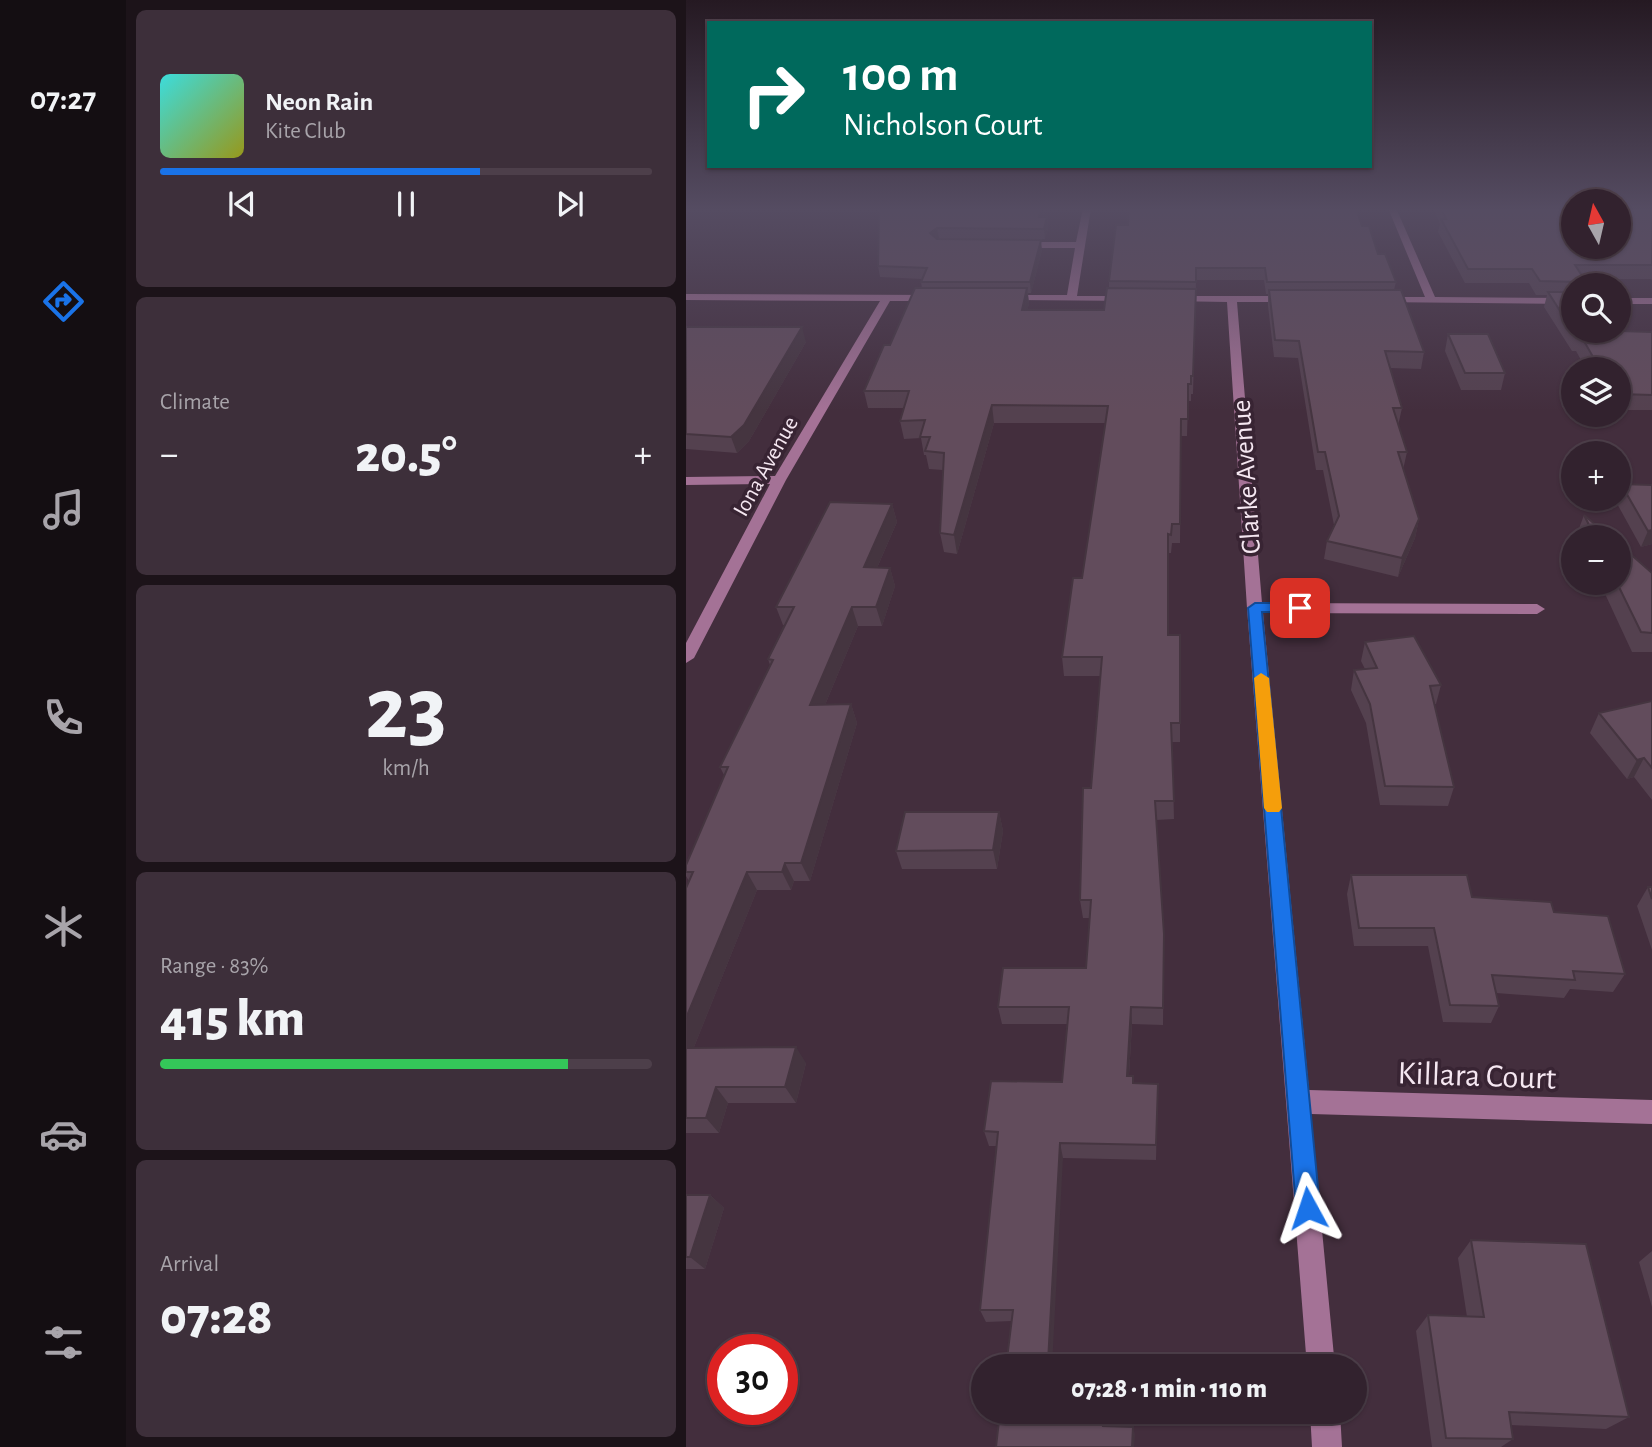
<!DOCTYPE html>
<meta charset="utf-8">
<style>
body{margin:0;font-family:"Alegreya Sans",sans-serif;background:#3d2f3a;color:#f1f3f6;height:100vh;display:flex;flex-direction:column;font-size:26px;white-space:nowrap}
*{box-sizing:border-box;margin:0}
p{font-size:23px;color:#a8a4aa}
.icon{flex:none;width:38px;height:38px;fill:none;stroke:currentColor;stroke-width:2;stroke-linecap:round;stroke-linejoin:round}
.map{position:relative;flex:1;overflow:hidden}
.panel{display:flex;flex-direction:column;gap:10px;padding:10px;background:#1c1319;width:560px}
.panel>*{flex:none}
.top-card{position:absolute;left:21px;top:21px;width:665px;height:147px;border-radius:0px;box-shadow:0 2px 5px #0004,0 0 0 2px #4d3f4a;background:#00695c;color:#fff;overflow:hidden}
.needle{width:46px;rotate:352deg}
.buttons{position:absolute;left:875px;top:189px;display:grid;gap:14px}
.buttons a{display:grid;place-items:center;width:70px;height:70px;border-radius:50%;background:#32222e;box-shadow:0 2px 5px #0004,0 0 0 2px #4d3f4a;font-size:35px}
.speed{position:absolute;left:21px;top:1334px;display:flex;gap:14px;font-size:35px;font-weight:700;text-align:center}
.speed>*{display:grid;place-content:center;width:91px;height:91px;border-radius:50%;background:#32222e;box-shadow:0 2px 5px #0004,0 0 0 2px #4d3f4a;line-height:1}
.speed .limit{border:10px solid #d22;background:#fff;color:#111}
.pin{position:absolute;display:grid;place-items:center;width:60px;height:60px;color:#fff;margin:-30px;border-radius:14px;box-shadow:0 4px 10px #0006}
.me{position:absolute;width:77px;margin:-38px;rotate:355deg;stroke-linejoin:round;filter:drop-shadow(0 0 5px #0008)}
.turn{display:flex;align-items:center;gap:24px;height:147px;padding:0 21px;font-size:32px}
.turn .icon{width:91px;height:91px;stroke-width:2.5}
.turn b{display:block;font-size:49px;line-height:60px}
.big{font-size:52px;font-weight:800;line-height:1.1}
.panel .tile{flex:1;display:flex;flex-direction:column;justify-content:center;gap:10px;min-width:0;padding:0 24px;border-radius:10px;background:#3d2f3a}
.panel .dial{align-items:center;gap:0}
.dial b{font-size:91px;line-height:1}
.song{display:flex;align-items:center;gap:21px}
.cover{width:84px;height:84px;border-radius:10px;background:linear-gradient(135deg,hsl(180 70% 55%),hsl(60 70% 35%))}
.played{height:7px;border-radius:4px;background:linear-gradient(90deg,#1a73e8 65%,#4d3f4a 65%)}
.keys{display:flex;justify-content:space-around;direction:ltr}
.heat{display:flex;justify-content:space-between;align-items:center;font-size:38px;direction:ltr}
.charge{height:10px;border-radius:5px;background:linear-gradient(90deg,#34c759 83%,#4d3f4a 0)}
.trip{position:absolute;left:285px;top:1354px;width:396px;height:70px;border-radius:35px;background:#32222e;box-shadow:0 2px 5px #0004,0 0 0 2px #4d3f4a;font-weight:800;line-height:70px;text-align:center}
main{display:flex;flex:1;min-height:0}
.dock{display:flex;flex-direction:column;width:126px;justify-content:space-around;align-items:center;background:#140e12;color:#a8a4aa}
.dock .icon{width:49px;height:49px}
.dock .on{color:#1a73e8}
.dock b{font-size:32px;color:#f1f3f6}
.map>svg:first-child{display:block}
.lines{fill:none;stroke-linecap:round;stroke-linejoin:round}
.minor{fill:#a47296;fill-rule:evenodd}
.wall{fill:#54414f}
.shaded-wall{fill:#453540}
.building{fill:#624c5c;stroke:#453540;stroke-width:2}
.route{fill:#1a73e8;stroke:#114b97;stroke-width:2}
.slow{fill:#f59e0b}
.labels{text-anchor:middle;stroke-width:7;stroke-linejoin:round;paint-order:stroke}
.far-street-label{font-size:23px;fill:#f5e7f1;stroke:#382433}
.street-label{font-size:28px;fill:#f5e7f1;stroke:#382433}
.near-street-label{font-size:33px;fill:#f5e7f1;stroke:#382433}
</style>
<main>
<nav class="dock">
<b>07:27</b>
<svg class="icon on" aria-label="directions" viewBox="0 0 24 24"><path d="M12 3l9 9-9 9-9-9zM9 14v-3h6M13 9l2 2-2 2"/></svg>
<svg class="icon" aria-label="music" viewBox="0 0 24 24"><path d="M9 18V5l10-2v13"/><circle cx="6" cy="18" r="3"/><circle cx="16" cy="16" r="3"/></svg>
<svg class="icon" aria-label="phone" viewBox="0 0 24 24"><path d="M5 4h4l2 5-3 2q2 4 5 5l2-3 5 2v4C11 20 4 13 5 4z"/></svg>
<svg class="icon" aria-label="climate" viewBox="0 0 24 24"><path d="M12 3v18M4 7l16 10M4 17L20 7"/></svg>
<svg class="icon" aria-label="car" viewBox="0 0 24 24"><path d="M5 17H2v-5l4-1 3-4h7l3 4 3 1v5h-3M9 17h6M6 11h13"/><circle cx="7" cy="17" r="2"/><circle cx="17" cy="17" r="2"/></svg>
<svg class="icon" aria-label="filters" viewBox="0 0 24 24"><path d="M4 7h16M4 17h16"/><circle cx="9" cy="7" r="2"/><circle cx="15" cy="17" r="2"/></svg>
</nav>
<section class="panel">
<div class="tile">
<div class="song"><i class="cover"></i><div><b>Neon Rain</b><p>Kite Club</p></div></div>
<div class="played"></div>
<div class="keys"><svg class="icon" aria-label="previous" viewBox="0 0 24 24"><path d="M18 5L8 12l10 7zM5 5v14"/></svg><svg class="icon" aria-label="pause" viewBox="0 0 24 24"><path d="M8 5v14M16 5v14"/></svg><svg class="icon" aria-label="next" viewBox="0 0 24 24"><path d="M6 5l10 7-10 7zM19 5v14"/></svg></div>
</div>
<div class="tile"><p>Climate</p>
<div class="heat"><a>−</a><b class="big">20.5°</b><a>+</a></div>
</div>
<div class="tile dial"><b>23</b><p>km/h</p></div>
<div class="tile"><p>Range · 83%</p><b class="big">415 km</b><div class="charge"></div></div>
<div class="tile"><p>Arrival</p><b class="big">07:28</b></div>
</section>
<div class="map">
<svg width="966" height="1447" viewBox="0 0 966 1447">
<rect width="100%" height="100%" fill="#432e3d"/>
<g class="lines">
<path class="minor" d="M397,208H405L391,296H443L447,297V301L316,300L315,298L320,295H381L389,248H331L326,245L331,242H390Z
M702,208H710L749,297L887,298V304L691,302V298L695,297H739Z
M0,294L247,295L252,298L247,301H204L100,480L8,658L0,663V643L84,484L0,485V477L89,476L194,301L0,300Z
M488,296H604L609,299L604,302H551L576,603L851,604L859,609L851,614L577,613L623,1090L966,1100V1124L625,1114L649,1367H621L561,608L541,302L484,301V297Z
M933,298H966V304H933Z
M624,1412H654L656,1447H626Z"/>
</g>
<path class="wall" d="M193,208H360L357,217H361L362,228L359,239H252L356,250L345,293H342L343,304L341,310H418L423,288V281L676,226L710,282L708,290L738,352L735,369L704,368L716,408L712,426L721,452L717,470L733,519L729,538L712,577L638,559L641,541L648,525L637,470H630L612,358L588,357L582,306V294H580L578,280H510L507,394H505V401H502L501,436H495L494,543H486L485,553H482V635L494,723V742H486L488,819L470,820L478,934L477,1025L446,1024L443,1076L447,1083L472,1084L470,1160L377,1158L320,1367L326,1321L300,1322L294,1310L310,1146H303L298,1131L376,1082L381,1024H316L312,1007L400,968L404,918H397L394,900L415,676H378L376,657L396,578L419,423H308L271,554L258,552L254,533L257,470L243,469L240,455H238L235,438L218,439L214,421L218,408H182L178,391L236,288L235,282L236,279L194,277L192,266Z
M747,208H966V280L965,279H898L902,285H887V331L966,332V410H933V369H900L890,351H886L858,307L861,295H850L843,283H779L752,232L754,224Z
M0,327L120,342L63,441L51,453L0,449Z
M762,334L819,373L815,390H775L759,351Z
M935,484L966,485V544L955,547L929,500V499H933V490Z
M206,504L211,522L191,568H204L209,586L196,626H172L139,705L165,704L171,723L124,881H108L105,890H71L8,1047L120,1063L110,1103H42L33,1133H0V888L3,881L0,876V865L38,775L34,767L84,665L82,659L98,625H97L90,607Z
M898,515L924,537H893L891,534Z
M966,573V652H946L914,583H933Z
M679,642L755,685L750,704H748L768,787L762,806L694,805L680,723L665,690L668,670L679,669L675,661Z
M966,701V800L948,777L941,779L904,733L913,713Z
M313,812L317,831L311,869H216L210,851Z
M665,875L868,912L939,974L927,992L884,989L878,998L810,993L813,1006L805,1023L757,1022L742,946H668L661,894Z
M962,887H966V950L951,906Z
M0,1195H24L38,1208L19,1269H0Z
M785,1240L943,1417L920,1429L825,1425L827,1439L815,1447H746L730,1331L742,1315L781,1317L772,1258Z
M966,1251V1307L953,1262Z"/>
<path class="shaded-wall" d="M356,208H360L354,228L353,217Z
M361,217L362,228L359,239L358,229Z
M251,228L253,238L246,243L244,233Z
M355,240L356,250L345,293L344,282Z
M341,288L343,304L337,326L336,310Z
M116,327L120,342L63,441L51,453L45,437Z
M306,405L308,423L271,554L268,535Z
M206,504L211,522L183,586L178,567Z
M733,519L729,538L712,577L716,558Z
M966,530V544L955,547L962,531Z
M204,568L209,586L196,626L190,607Z
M166,607L172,626L131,724L124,705Z
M165,704L171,723L124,881L115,863Z
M958,758L948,777L941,779L951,760Z
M313,812L317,831L311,869L307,850Z
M99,863L108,881L105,890L96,872Z
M61,872L71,890L8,1047L0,1052V1018Z
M445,1007L446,1024L442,1092L441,1076Z
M110,1047L120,1063L110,1103L99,1087Z
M472,1084V1099L470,1160V1145Z
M30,1087L42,1103L33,1133L20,1118Z
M374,1143L377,1158L366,1367L362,1362Z
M24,1195L38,1208L19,1269L4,1257Z
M418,1412H421L419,1434L417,1426Z
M447,1427L449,1435L448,1447H446Z"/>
<path class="building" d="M193,208H356L353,217H361L358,229L251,228L244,233L251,239L355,240L344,282H235L241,268L192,266Z
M443,208H670L676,226H683L692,254H699L710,282H581L579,268H510V282L423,281L430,225H442Z
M755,208H887V247H933V208H966V265H889L902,285H893V282L854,281L846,269H782L755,219H760Z
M229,288H341L336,310H418L421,288L510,289L507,376H505V384H502V419H495L494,524H486L485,535L482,534V635H494V723H485L488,801H469L478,934L477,1008L445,1007L441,1076H447V1083L472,1084L470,1145L374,1143L362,1362L421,1365V1367H320L327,1310H294L312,1132L298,1131L305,1081L376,1082L383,1007H312L317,968H400L405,900H394L397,788H405L416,657H376L387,578H396L422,406L306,405L268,535L254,533L258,453L239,451L244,437H234L239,420L214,421L223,391H178L198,345H204Z
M583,290H715L738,352L699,351L716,408H707L721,452H712L733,519L716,558L641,541L653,516L639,452H632L613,341L589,340Z
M862,292H887V331H933V330L934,331L966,332V395L933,394V369H914L895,336H890Z
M0,327H116L58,425L45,437L0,434Z
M762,334H802L819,373H779Z
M935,484L966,485V530L962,531Z
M144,502L206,504L178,567L204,568L190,607H166L124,705L165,704L115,863H99L96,872H61L0,1018V888L7,872H0V865L42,767H34L87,660L82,659L108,607H90Z
M898,515L924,537H909Z
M933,544L966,573V633L955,632L931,583H933Z
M728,636L755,685L744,686L768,787L699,786L684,704L668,670L691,668L679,642Z
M966,701V768L958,758L951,760L913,713Z
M219,812H313L307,850L210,851Z
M665,875H781L786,897L865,902L868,912L922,916L939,974L887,971L889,980L806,975L813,1006L764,1005L748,928H673Z
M962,887H966V899Z
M110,1047L99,1087H30L20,1118H0V1048Z
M0,1195H24L4,1257H0Z
M785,1240L900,1244L943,1417L823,1412L827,1439L760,1438L742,1315L798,1317Z
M314,1412H418L417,1426L447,1427L446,1447H310Z"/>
<linearGradient id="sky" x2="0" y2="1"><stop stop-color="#251922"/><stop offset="0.51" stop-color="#554c62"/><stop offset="1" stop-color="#554c62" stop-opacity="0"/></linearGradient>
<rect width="966" height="411" fill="url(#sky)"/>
<path class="route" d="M569,603H614L621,608L614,612H576L634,1208L631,1217L622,1220L614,1217L610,1208L562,608Z"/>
<path class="slow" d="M575,673L583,678L596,808L593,812H581L578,808L568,678Z"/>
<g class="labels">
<g class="far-street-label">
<text transform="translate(79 466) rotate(-61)" y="8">Iona Avenue</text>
</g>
<g class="street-label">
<text transform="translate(559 477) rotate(-94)" y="10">Clarke Avenue</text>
</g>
<g class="near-street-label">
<text transform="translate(791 1074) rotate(2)" y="12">Killara Court</text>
</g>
</g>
</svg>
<div class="buttons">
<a><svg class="needle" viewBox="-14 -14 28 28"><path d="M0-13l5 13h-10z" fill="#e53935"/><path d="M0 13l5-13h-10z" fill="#a8a4aa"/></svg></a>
<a><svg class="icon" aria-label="search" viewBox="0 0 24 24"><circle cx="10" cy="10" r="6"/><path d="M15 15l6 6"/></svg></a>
<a><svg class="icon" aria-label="layers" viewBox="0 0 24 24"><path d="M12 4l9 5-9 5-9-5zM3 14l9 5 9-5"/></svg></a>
<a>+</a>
<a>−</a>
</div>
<div class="speed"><div class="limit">30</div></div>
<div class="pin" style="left:614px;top:608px;background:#d93025"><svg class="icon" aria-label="arrive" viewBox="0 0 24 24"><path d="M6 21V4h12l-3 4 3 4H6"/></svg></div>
<svg class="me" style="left:622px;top:1208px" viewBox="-20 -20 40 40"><path d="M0-17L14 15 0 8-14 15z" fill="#1a73e8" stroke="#fff" stroke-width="4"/></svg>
<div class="trip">07:28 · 1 min · 110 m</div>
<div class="top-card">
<div class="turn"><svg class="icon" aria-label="right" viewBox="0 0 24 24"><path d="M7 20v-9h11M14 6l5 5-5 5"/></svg><div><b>100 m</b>Nicholson Court</div></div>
</div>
</div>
</main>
